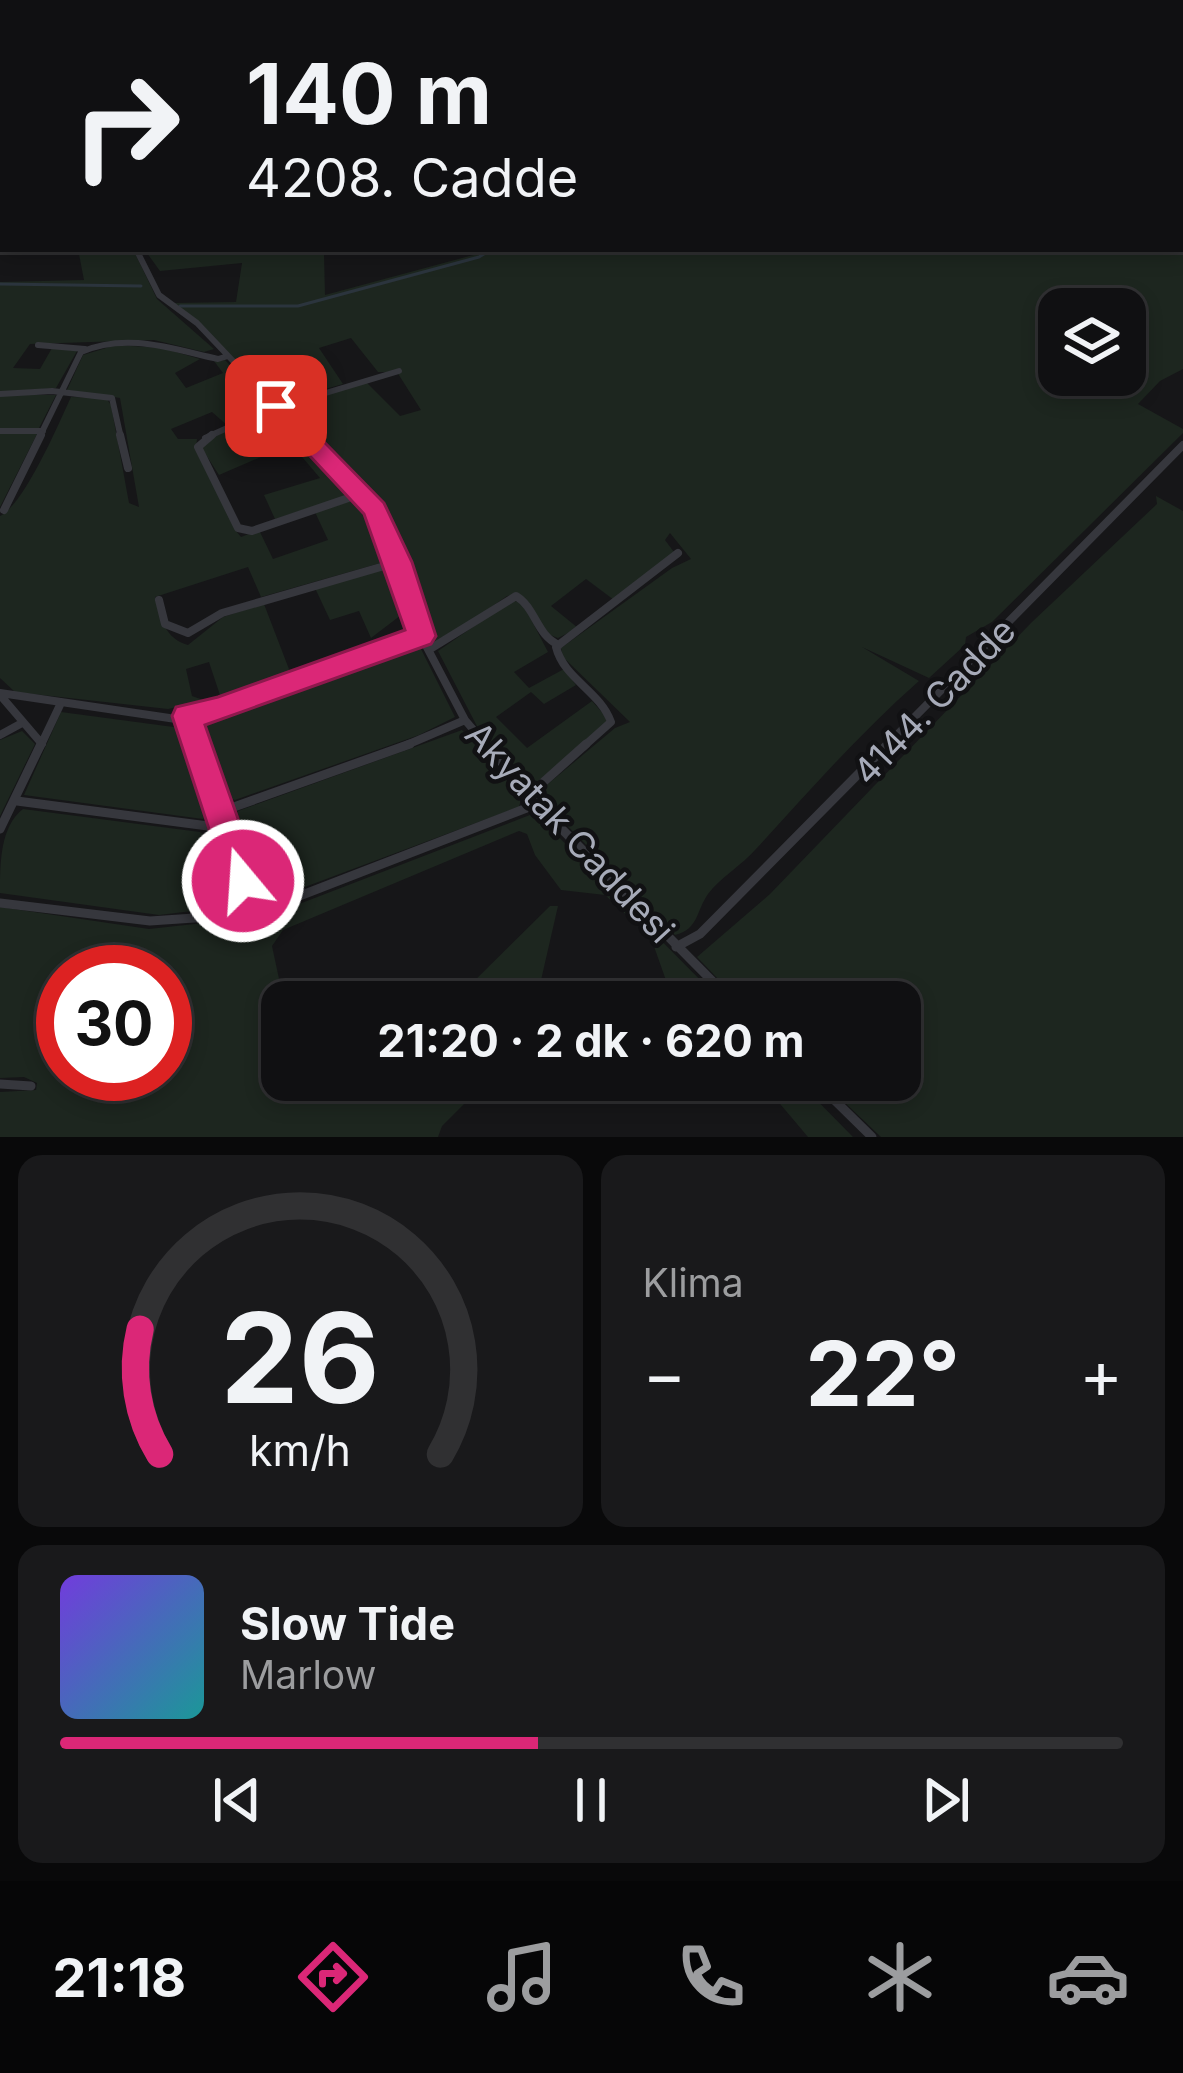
<!DOCTYPE html>
<html lang="tr">
<meta charset="utf-8">
<style>
body{margin:0;font-family:Inter,sans-serif;background:#19191b;color:#f1f3f6;height:100vh;display:flex;flex-direction:column;font-size:45px;white-space:nowrap}
*{box-sizing:border-box;margin:0}
p{font-size:39px;color:#9c9d9f}
.icon{flex:none;width:66px;height:66px;fill:none;stroke:currentColor;stroke-width:2;stroke-linecap:round;stroke-linejoin:round}
.map{position:relative;height:1137px;overflow:hidden}
.drawer{display:flex;flex-direction:column;gap:18px;padding:18px;background:#09090a;flex:1}
.drawer>*{flex:none}
.top-card{position:absolute;left:0px;top:0px;width:1185px;height:252px;box-shadow:0 6px 18px #0003,0 0 0 3px #303032;background:#101012;color:#f1f3f6;overflow:hidden}
.fabs{position:absolute;left:1038px;top:288px;display:grid;gap:24px}
.fabs a{display:grid;place-items:center;width:108px;height:108px;border-radius:24px;background:#101012;box-shadow:0 6px 18px #0003,0 0 0 3px #303032;font-size:60px}
.speed{position:absolute;left:36px;top:945px;display:flex;gap:24px;font-size:60px;font-weight:700;text-align:center}
.speed>*{display:grid;place-content:center;width:156px;height:156px;border-radius:50%;background:#101012;box-shadow:0 6px 18px #0003,0 0 0 3px #303032;line-height:1}
.speed .limit{border:18px solid #d22;background:#fff;color:#111}
.pin{position:absolute;display:grid;place-items:center;width:102px;height:102px;color:#fff;margin:-51px;border-radius:24px;box-shadow:0 6px 18px #0006}
.me{position:absolute;width:132px;margin:-66px;rotate:342deg;stroke-linejoin:round;filter:drop-shadow(0 0 9px #0008)}
.turn{display:flex;align-items:center;gap:42px;height:252px;padding:0 48px;font-size:54px}
.turn .icon{width:156px;height:156px;stroke-width:2.5}
.turn b{display:block;font-size:84px;line-height:102px}
.big{font-size:90px;font-weight:700;line-height:1.1}
.drawer .card{flex:1;display:flex;flex-direction:column;justify-content:center;gap:18px;min-width:0;padding:0 42px;border-radius:24px;background:#19191b}
.drawer .dial{align-items:center;gap:0}
.dial svg{height:312px;overflow:visible;fill:none;stroke:#303032;stroke-width:7;stroke-linecap:round;text-anchor:middle}
.dial text{fill:#f1f3f6;stroke:none}
.song{display:flex;align-items:center;gap:36px}
.cover{width:144px;height:144px;border-radius:18px;background:linear-gradient(135deg,hsl(260 70% 55%),hsl(180 70% 35%))}
.played{height:12px;border-radius:6px;background:linear-gradient(90deg,#db2777 45%,#303032 45%)}
.keys{display:flex;justify-content:space-around;direction:ltr}
.heat{display:flex;justify-content:space-between;align-items:center;font-size:66px;direction:ltr}
.drawer .tiles{flex:1;display:grid;gap:18px;grid-template-columns:1fr 1fr}
.card:last-child{grid-column:span 2}
.trip{position:absolute;left:261px;top:981px;width:660px;height:120px;border-radius:24px;background:#101012;box-shadow:0 6px 18px #0003,0 0 0 3px #303032;font-weight:700;line-height:120px;text-align:center}
.menu{display:flex;height:192px;justify-content:space-around;align-items:center;background:#060607;color:#9c9d9f}
.menu .icon{width:84px;height:84px}
.menu .selected{color:#db2777}
.menu b{font-size:54px;color:#f1f3f6}
.map>svg:first-child{display:block}
.green{fill:#1d261f;fill-rule:evenodd}
.lines{fill:none;stroke-linecap:round;stroke-linejoin:round}
.stream{stroke:#2b343d;stroke-width:3}
.street-far3{stroke:#36373d;stroke-width:4.5}
.street-far2{stroke:#36373d;stroke-width:6}
.street-far1{stroke:#36373d;stroke-width:8}
.street{stroke:#36373d;stroke-width:9}
.secondary{stroke:#44464d;stroke-width:6}
.highway{stroke:#62656e;stroke-width:9}
.route{fill:#db2777;stroke:#8e194d;stroke-width:3}
.labels{text-anchor:middle;stroke-width:9;stroke-linejoin:round;paint-order:stroke}
.street-label{font-size:36px;fill:#a7abb9;stroke:#111113}
</style>
<div class="map">
<svg width="1183" height="1137" viewBox="0 0 1183 1137">
<rect width="100%" height="100%" fill="#161618"/>
<path class="green" d="M0,0H393L3,3L0,146Z
M793,0H1183V369L1160,381L1138,404L1183,429V433L992,622L966,637L965,645L929,678L862,647L919,681C860,733 809,791 756,849C742,865 721,877 708,894C696,911 699,929 675,935L541,799L542,789L615,728L630,722L563,657L561,648L672,568L691,559L670,533L665,540L674,552L614,600L586,579L551,606L578,628L558,638L550,635L518,594L507,596L437,645C412,625 407,554 391,523C368,477 318,442 282,407L366,382L400,416L421,410L397,372H378L351,338L319,348L343,384L276,403L173,303L236,302L242,263L160,271L144,249H368L324,254L325,295L477,254L480,249H1182V3H781ZM1059,309H1125V375H1059Z
M78,249H133L157,299L214,349L204,352L154,340L30,344L13,368L40,369L52,348L77,351L56,388L0,392V282L84,280Z
M116,345L162,348L200,359L175,373L186,388L223,373L214,361L225,360L269,406L228,426L212,412L171,429L178,439H197L196,448L236,531L241,537L259,530L273,559L328,540L315,512L361,498L382,533L391,560L261,597L248,567L155,597C159,618 167,640 188,645L223,617L264,604L292,677L222,701L209,662L186,669L192,696L206,701L168,709L15,692L0,678V516C24,505 59,423 71,397L106,398L111,405L129,503L139,507L120,398L67,390L83,355Z
M0,395H56L39,428H0Z
M272,411L355,493L275,519L264,495L320,478L291,444L219,475L201,447L207,439Z
M0,433L37,434L0,507Z
M1156,496L1183,511V1137H881L821,1080H900V1002H740L697,957L770,894L1032,622L1157,504Z
M396,565L409,609L371,638L359,611L330,620L315,588Z
M512,600L523,604L548,652L514,672L529,688L564,669L576,685L544,704L531,692L496,717L527,748L592,701L607,718L605,726L537,783L528,784L480,732L438,651Z
M419,645L455,717L419,735L235,800L223,796L197,727L200,721Z
M61,712L181,728L210,798V815L203,819L24,795Z
M462,730L522,795L519,807L270,900L259,898L232,821L238,811Z
M22,731L35,744L0,816V740Z
M23,809L200,832L228,850L238,892L225,907L159,915L0,893C0,863 0,827 23,809Z
M535,813L722,1002H687L668,986L651,938L605,895L561,890L535,855L527,834L519,831L283,930L272,946L284,1002L282,1080H488L442,1126L438,1137H0V1092L36,1090L37,1083L24,1077L0,1078V907L149,929L268,916ZM63,972H165V1074H63Z
M550,906H558L536,1002H453Z
M760,1080H797L853,1137H808Z"/>
<g class="lines">
<path class="stream" d="M968,3L972,0
M0,284L141,286
M180,306H298L479,257L492,249"/>
<path class="street-far3" d="M453,0L489,3
M545,3L559,0
M0,23L3,29"/>
<path class="street-far2" d="M136,249L159,295L197,323L306,438
M38,345L85,349
M0,394L52,391L112,398L121,438
M279,407L399,371
M0,431H43
M39,438L81,352C127,332 172,349 218,359L228,356
M205,438L276,406"/>
<path class="street-far1" d="M120,435L128,468
M212,435L198,447L238,528L252,531L363,493
M304,435L375,510L398,562L421,636L465,720L488,747
M4,510L41,435
M159,600L165,624L188,633L222,613L398,562
M430,649L516,596C536,608 536,635 559,645
M0,693L176,719L220,709L421,636
M1,696L42,744
M187,716L197,747
M0,735L22,723
M40,747L60,705
M402,747L465,720
M583,747L611,722C600,691 564,679 556,647L678,553
M885,747L1183,445"/>
<path class="street" d="M196,744L253,914
M486,744L537,804L733,1002
M529,795L586,744
M17,801L208,826L234,807L410,744
M0,829L41,744
M0,903L150,921L253,914L537,804
M676,947L700,934L888,744
M814,1080L872,1137
M0,1084L31,1086"/>
<path class="secondary" d="M392,3L397,0"/>
<path class="highway" d="M658,3L672,0
M682,3L696,0"/>
</g>
<path class="route" d="M276,398L284,401L384,503L412,562L436,636L431,644L205,725L260,881L255,892L243,897L231,892L226,881L172,716L176,707L218,697L405,630L364,514L268,411V401Z"/>
<g class="labels">
<g class="street-label">
<text transform="translate(934 701) rotate(-46)" y="13">4144. Cadde</text>
<text transform="translate(570 832) rotate(47)" y="13">Akyatak Caddesi</text>
</g>
</g>
</svg>
<div class="fabs">
<a><svg class="icon" aria-label="layers" viewBox="0 0 24 24"><path d="M12 4l9 5-9 5-9-5zM3 14l9 5 9-5"/></svg></a>
</div>
<div class="speed"><div class="limit">30</div></div>
<div class="pin" style="left:276px;top:406px;background:#d93025"><svg class="icon" aria-label="arrive" viewBox="0 0 24 24"><path d="M6 21V4h12l-3 4 3 4H6"/></svg></div>
<svg class="me" style="left:243px;top:881px" viewBox="-20 -20 40 40"><circle r="17" fill="#db2777" stroke="#fff" stroke-width="3"/><path d="M0-11L8 9 0 5-8 9z" fill="#fff"/></svg>
<div class="trip">21:20 · 2 dk · 620 m</div>
<div class="top-card">
<div class="turn"><svg class="icon" aria-label="right" viewBox="0 0 24 24"><path d="M7 20v-9h11M14 6l5 5-5 5"/></svg><div><b>140 m</b>4208. Cadde</div></div>
</div>
</div>
<section class="drawer">
<div class="tiles">
<div class="card dial"><svg viewBox="0 0 100 80">
<path d="M14 69A42 42 0 1 1 86 69"/>
<path d="M14 69A42 42 0 0 1 9 37" stroke="#db2777"/>
<text x="50" y="56" font-size="32" font-weight="700">26</text>
<text x="50" y="72" font-size="11">km/h</text>
</svg></div>
<div class="card"><p>Klima</p>
<div class="heat"><a>−</a><b class="big">22°</b><a>+</a></div>
</div>
<div class="card">
<div class="song"><i class="cover"></i><div><b>Slow Tide</b><p>Marlow</p></div></div>
<div class="played"></div>
<div class="keys"><svg class="icon" aria-label="previous" viewBox="0 0 24 24"><path d="M18 5L8 12l10 7zM5 5v14"/></svg><svg class="icon" aria-label="pause" viewBox="0 0 24 24"><path d="M8 5v14M16 5v14"/></svg><svg class="icon" aria-label="next" viewBox="0 0 24 24"><path d="M6 5l10 7-10 7zM19 5v14"/></svg></div>
</div>
</div>
</section>
<nav class="menu">
<b>21:18</b>
<svg class="icon selected" aria-label="directions" viewBox="0 0 24 24"><path d="M12 3l9 9-9 9-9-9zM9 14v-3h6M13 9l2 2-2 2"/></svg>
<svg class="icon" aria-label="music" viewBox="0 0 24 24"><path d="M9 18V5l10-2v13"/><circle cx="6" cy="18" r="3"/><circle cx="16" cy="16" r="3"/></svg>
<svg class="icon" aria-label="phone" viewBox="0 0 24 24"><path d="M5 4h4l2 5-3 2q2 4 5 5l2-3 5 2v4C11 20 4 13 5 4z"/></svg>
<svg class="icon" aria-label="climate" viewBox="0 0 24 24"><path d="M12 3v18M4 7l16 10M4 17L20 7"/></svg>
<svg class="icon" aria-label="car" viewBox="0 0 24 24"><path d="M5 17H2v-5l4-1 3-4h7l3 4 3 1v5h-3M9 17h6M6 11h13"/><circle cx="7" cy="17" r="2"/><circle cx="17" cy="17" r="2"/></svg>
</nav>
